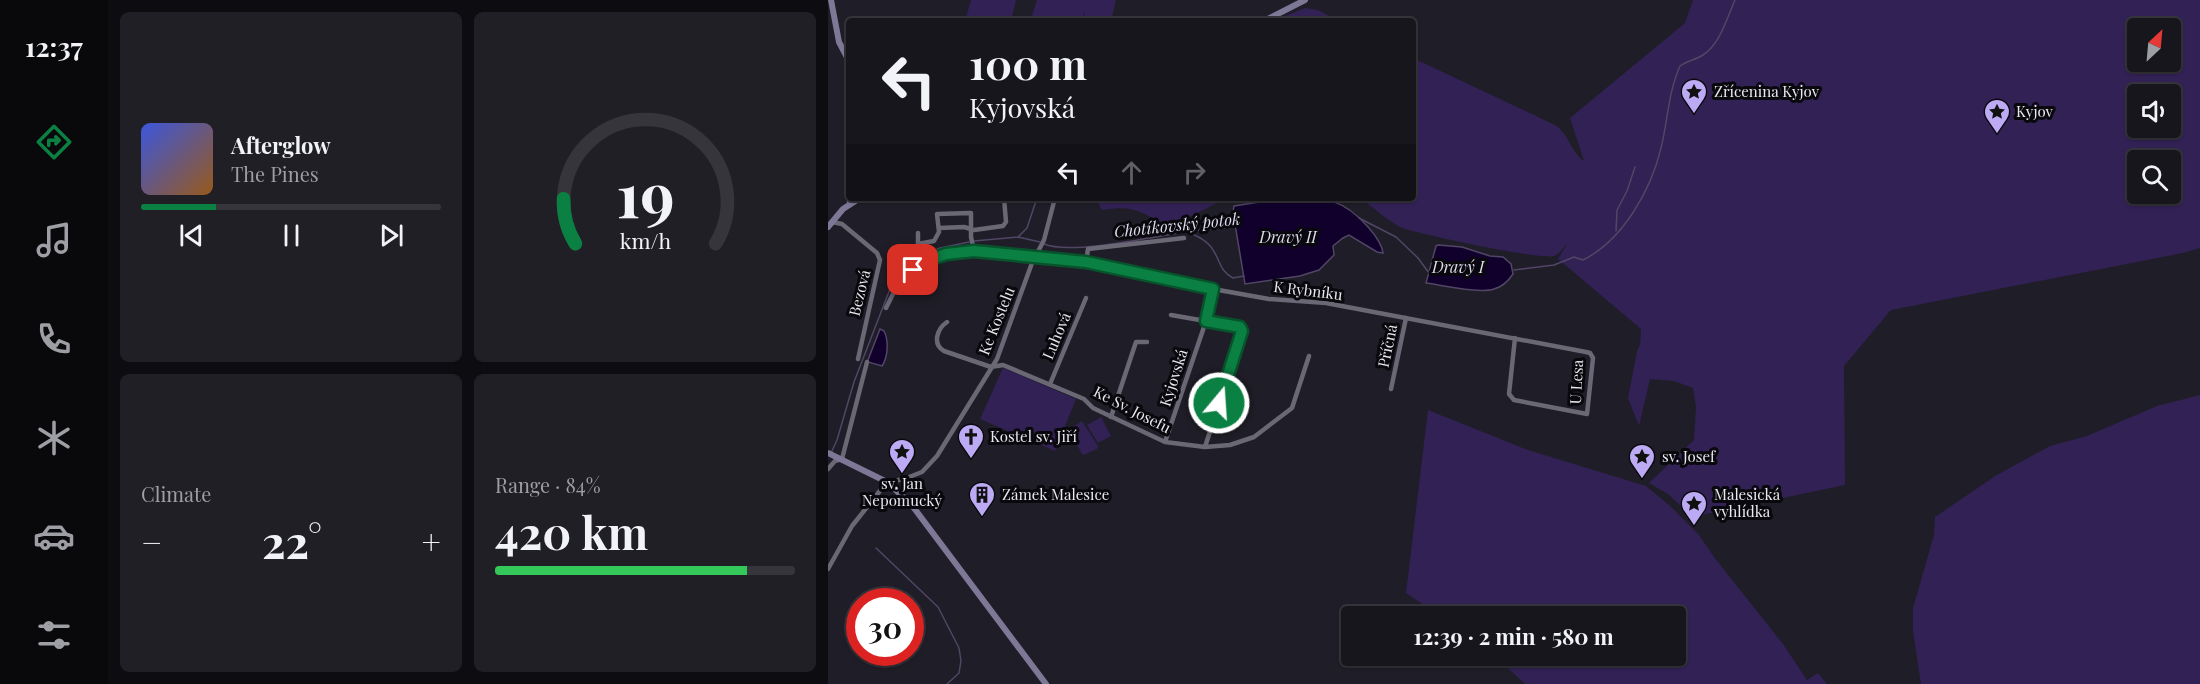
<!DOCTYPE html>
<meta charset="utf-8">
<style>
body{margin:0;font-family:"Playfair Display",serif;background:#201f26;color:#f1f3f6;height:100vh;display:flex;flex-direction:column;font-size:22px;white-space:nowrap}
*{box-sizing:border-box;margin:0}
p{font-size:20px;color:#9e9fa4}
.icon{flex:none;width:33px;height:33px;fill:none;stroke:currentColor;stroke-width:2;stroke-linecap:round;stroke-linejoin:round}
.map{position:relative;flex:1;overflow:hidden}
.details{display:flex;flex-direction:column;gap:12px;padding:12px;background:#0d0c10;width:720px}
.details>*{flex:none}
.banner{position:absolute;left:18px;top:18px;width:570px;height:183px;border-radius:6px;box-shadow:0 2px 4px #0004,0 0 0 2px #36353b;background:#17161d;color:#f1f3f6;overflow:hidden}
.needle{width:39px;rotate:26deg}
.buttons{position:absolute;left:1299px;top:18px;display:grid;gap:12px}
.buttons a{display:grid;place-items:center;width:54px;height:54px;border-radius:6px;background:#17161d;box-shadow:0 2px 4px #0004,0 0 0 2px #36353b;font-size:30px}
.speed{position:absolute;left:18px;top:588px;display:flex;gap:12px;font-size:30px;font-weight:700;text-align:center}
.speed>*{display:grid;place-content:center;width:78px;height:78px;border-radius:50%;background:#17161d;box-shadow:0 2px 4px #0004,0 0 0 2px #36353b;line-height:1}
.speed .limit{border:9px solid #d22;background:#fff;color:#111}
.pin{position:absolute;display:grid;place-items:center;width:51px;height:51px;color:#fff;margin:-26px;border-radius:12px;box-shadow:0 3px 9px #0006}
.me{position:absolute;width:66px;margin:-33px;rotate:18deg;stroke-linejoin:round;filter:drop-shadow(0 0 4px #0008)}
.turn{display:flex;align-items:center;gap:21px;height:126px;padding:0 24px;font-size:27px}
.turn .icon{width:78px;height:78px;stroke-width:2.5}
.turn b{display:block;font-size:42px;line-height:51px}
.lanes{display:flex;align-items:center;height:57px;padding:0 24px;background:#0003;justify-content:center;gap:30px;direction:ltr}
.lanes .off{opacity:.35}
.big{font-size:45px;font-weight:700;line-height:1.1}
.details .widget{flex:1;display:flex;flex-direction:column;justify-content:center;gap:9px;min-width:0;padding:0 21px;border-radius:9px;background:#201f26}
.details .dial{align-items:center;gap:0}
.dial svg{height:156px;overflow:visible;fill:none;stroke:#36353b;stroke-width:7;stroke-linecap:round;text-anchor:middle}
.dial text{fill:#f1f3f6;stroke:none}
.song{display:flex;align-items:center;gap:18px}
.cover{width:72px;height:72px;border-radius:9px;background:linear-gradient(135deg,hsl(230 70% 55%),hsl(30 70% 35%))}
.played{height:6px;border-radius:3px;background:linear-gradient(90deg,#0b8043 25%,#36353b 25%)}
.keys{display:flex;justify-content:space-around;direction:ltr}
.heat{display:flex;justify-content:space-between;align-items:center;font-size:33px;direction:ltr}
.charge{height:9px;border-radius:4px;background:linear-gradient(90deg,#34c759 84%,#36353b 0)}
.details .tiles{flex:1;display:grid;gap:12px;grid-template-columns:repeat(2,1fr)}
.trip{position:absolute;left:513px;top:606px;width:345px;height:60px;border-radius:6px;background:#17161d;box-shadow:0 2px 4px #0004,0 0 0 2px #36353b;font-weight:700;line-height:60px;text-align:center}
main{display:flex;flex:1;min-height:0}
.tab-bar{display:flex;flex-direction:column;width:108px;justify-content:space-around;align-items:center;background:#09090c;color:#9e9fa4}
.tab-bar .icon{width:42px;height:42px}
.tab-bar .current{color:#0b8043}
.tab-bar b{font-size:27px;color:#f1f3f6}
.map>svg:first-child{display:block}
.green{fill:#322155;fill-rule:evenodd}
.water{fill:#10002b;stroke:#514666;stroke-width:1.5}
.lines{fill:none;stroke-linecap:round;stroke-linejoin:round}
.stream{stroke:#514666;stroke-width:1.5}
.street{stroke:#6b6875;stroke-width:4.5}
.secondary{stroke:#7f7796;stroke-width:6}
.route-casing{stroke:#07532c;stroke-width:15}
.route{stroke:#0b8043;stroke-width:10}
.labels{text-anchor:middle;stroke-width:6;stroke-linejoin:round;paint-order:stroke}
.poi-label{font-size:15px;fill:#eae8f0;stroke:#09080c;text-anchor:start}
.street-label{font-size:15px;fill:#eae8f0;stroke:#09080c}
.water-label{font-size:16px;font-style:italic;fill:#dedaef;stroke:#09080c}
</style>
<main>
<nav class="tab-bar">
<b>12:37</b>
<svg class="icon current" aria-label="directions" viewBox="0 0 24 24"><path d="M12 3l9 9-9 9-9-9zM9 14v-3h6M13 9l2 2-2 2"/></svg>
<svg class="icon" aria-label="music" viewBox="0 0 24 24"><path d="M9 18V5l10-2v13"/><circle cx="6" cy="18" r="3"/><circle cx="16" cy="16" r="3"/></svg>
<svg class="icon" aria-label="phone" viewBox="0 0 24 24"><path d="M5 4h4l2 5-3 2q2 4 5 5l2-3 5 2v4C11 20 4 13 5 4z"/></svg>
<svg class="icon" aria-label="climate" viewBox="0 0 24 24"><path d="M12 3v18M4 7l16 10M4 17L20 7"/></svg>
<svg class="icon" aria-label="car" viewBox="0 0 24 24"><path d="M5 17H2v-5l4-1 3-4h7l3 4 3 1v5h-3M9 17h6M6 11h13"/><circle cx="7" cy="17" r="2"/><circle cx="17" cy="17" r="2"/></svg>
<svg class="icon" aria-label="filters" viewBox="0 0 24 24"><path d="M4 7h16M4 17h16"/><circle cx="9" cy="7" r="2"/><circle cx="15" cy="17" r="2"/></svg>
</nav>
<section class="details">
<div class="tiles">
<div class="widget">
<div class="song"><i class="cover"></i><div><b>Afterglow</b><p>The Pines</p></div></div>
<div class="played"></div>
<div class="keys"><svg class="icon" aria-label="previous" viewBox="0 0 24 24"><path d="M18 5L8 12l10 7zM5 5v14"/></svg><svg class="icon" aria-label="pause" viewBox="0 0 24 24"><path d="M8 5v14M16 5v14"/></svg><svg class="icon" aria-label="next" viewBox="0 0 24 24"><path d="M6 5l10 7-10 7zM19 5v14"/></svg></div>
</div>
<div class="widget dial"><svg viewBox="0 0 100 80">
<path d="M14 69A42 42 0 1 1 86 69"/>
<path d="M14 69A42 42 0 0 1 8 46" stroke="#0b8043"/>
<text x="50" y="56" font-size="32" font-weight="700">19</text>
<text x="50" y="72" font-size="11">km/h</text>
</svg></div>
<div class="widget"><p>Climate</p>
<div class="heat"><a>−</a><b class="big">22°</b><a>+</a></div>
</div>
<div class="widget"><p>Range · 84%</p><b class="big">420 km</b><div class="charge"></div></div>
</div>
</section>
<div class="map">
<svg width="1372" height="684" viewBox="0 0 1372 684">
<rect width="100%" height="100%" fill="#1f1d27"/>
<path class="green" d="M143,0H188L183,21H137Z
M209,0H288L283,21H255L257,11L253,21H202Z
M865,0H1372V248L1355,253L1063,310L1016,366L1017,485L864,517L840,494L821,483L866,440L868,407L865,388L846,381L822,379L811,426L800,398L809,351L812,345L813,329L730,259L739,244C735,247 732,254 726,256C712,260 589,234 572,227C557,219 545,206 530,198H585V58L727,125C741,134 743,152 756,161L742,118L857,23ZM1310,28H1342V62H1310ZM1310,94H1342V128H1310ZM1310,160H1342V194H1310Z
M477,8L490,10L510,21H445Z
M252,198H405C382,202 362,222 338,223C329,223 321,215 312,212C301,207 286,208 274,210L270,203Z
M175,368L248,399L227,451L152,419Z
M1372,395V684H1093L1085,631V608L1106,535L1107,517L1167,476L1222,446L1259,436L1329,406Z
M600,410L700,450L818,486L841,505L871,535L886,557L955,644L979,680L990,673L999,684H697L667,656H848V616H612L578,593Z
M273,417L283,436L270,443L259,425Z
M254,421L270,446L269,449L256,455L254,454L241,430Z"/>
<path class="water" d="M456,198C496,198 513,196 541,228C547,235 554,244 555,253L549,252L521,235L515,238L505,246L506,255L491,270L472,276L417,284L405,212L406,206Z
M610,245L634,247L662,256L675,257L683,264L685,274C681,280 674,287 666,289C652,294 614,285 598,283L608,246Z
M52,329L56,331C61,341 60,357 54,366L40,362V360Z"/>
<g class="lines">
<path class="stream" d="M531,218L568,237L590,258L601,273
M788,231L789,210L799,191L807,167
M360,232C369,236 380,241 385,250C393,262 391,270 405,278L416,276
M190,237L199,228L209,198
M146,241L190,237L212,242
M216,244C242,255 325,237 356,232C373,229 390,229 407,227
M686,270L726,265L746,257L755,260C795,240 823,190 833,148C840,120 840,93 852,66C859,61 867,60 875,55C892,44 899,18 907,0
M3,453L9,440L26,382L67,276L89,258L112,248L141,242
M48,548L110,607L131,648L133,661L131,673L119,684"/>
<path class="street" d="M4,222L14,224L49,253L52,260L30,359
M111,228L136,227L146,230L175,226L178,222L176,198
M90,233V244L106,241L111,232L109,214L143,213V237L146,251
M258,262L260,249L356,238
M58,308L70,284L96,262L128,252L146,251L258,262L385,289L441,299L498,303L758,352L762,353L765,358L759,414L686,400L681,394L687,338
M343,315L412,327L414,331L377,447
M119,322C109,329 104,344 116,351L163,367L175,365L256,399L265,408L337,442L377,447L402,445L426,437L464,408L481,356
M222,384L258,298
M563,389L578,318
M283,417L308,342H319
M337,442L378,321L385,289
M0,469L7,461L14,459L39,362
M0,569L24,526L59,482L76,479L94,472L109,456L169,359L204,263L216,240L227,198"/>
<path class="secondary" d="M3,0L11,42L21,61
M436,21L477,0
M21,192L22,204
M0,227L15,209L32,198
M0,453L59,482L83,504L218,684"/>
</g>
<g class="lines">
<defs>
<path id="route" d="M85,270L96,262L118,254L146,251L258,262L385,289L378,321L412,327L414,331L391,403"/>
</defs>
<use href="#route" class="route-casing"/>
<use href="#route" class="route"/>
</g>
<defs>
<symbol id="sight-pin" viewBox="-11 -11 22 30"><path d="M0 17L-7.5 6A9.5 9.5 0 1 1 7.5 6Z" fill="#bcaaf5" stroke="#09080c"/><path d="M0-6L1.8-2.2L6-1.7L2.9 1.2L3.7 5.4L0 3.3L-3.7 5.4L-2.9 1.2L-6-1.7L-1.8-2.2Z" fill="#111"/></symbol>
<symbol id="church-pin" viewBox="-11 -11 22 30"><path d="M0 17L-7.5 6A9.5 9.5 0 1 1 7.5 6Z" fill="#bcaaf5" stroke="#09080c"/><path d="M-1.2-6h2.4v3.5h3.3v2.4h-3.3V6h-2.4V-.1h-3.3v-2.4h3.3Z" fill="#111"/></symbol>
<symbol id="building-pin" viewBox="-11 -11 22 30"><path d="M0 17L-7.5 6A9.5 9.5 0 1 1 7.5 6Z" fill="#bcaaf5" stroke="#09080c"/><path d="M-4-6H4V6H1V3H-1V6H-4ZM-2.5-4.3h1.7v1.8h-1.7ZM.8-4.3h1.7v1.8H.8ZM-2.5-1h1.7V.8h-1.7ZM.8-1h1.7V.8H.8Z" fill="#111"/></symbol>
</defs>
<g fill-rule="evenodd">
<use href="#sight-pin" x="851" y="77" width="30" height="40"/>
<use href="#sight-pin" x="1154" y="97" width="30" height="40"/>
<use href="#church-pin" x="128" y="422" width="30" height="40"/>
<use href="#sight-pin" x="59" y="437" width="30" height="40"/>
<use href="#sight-pin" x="799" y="442" width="30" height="40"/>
<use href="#building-pin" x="139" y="480" width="30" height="40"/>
<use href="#sight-pin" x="851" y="489" width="30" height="40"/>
</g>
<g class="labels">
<g class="poi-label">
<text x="886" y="97">Zřícenina Kyjov</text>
<text x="1188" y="117">Kyjov</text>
<text x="162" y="442">Kostel sv. Jiří</text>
<text x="834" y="462">sv. Josef</text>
<text x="74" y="489" text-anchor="middle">sv. Jan<tspan x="74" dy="17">Nepomucký</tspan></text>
<text x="174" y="500">Zámek Malesice</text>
<text x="886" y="500">Malesická<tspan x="886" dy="17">vyhlídka</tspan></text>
</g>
<g class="street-label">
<text transform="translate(480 291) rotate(7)" y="5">K Rybníku</text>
<text transform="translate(32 293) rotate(-76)" y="5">Bezová</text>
<text transform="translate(169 321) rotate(-68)" y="5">Ke Kostelu</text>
<text transform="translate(229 336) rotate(-67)" y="5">Luhová</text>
<text transform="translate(560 346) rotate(-78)" y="5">Příčná</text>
<text transform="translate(346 378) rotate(-72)" y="5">Kyjovská</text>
<text transform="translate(749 382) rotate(-87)" y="5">U Lesa</text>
<text transform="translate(304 410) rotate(27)" y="5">Ke Sv. Josefu</text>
</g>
<g class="water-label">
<text transform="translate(349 225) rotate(-6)" y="6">Chotíkovský potok</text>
<text x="460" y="243">Dravý II</text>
<text x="630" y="273">Dravý I</text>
</g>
</g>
</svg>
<div class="buttons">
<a><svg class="needle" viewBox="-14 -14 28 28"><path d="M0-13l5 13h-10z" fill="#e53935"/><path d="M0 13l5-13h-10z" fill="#9e9fa4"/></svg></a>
<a><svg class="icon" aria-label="sound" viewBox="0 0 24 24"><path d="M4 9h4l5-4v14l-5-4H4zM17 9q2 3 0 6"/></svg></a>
<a><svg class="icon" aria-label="search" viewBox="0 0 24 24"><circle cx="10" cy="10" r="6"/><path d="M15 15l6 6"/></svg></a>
</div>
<div class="speed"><div class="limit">30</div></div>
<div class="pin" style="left:85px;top:270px;background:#d93025"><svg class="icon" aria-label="arrive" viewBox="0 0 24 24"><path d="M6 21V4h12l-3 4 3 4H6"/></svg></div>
<svg class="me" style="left:391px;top:403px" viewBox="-20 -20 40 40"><circle r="17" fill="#0b8043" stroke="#fff" stroke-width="3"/><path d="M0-11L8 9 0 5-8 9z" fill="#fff"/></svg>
<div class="trip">12:39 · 2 min · 580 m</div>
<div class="banner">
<div class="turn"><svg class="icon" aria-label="left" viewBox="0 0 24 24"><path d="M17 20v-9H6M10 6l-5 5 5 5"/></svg><div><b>100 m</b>Kyjovská</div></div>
<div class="lanes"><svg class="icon" aria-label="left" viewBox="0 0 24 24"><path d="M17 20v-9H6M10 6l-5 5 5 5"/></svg><svg class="icon off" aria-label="ahead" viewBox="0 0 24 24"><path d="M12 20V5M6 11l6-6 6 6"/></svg><svg class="icon off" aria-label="right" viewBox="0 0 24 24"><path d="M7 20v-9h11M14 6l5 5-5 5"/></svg></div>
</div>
</div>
</main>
